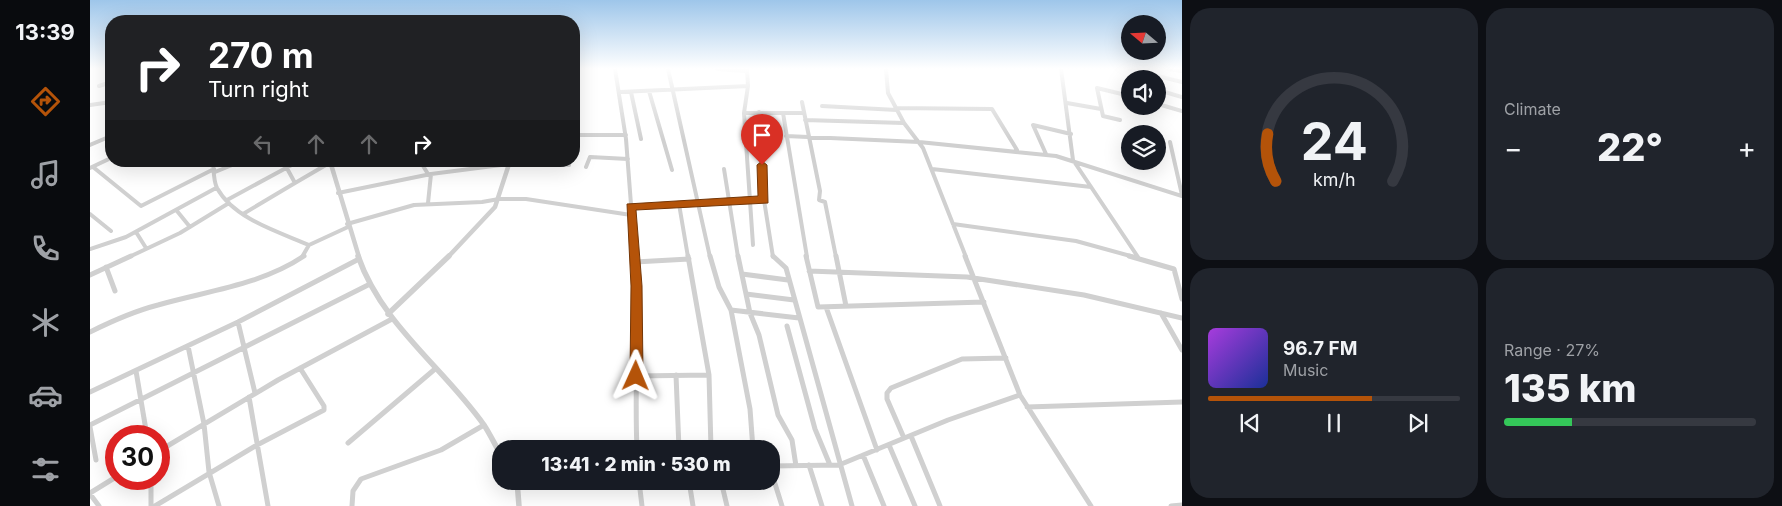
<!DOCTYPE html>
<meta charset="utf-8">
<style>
body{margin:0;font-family:Inter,sans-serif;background:#20242c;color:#f1f3f6;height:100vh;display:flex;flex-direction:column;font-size:19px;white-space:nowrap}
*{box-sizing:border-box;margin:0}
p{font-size:16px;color:#9ea1a6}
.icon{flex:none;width:28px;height:28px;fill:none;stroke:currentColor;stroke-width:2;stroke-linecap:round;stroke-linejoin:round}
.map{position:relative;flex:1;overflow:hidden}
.side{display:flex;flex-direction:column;gap:8px;padding:8px;background:#0d0f14;width:600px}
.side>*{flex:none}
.banner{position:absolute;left:15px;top:15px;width:475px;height:152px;border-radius:20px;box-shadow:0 5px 20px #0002;background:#202124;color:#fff;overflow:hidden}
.needle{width:32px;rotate:289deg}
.tools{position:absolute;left:1031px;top:15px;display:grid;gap:10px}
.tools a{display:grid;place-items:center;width:45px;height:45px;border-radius:50%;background:#171b24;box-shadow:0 5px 20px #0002;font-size:25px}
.speed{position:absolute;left:15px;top:425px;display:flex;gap:10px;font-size:25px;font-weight:700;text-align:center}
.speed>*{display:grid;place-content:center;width:65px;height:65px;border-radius:50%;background:#171b24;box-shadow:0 5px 20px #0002;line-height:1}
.speed .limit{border:8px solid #d22;background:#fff;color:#111}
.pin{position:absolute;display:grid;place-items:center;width:42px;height:42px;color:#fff;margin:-51px -21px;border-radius:50% 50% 50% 0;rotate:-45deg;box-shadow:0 0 5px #0007}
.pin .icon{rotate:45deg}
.me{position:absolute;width:55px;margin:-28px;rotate:1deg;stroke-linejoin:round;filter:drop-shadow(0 0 4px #0008)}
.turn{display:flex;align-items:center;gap:18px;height:105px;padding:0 20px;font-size:22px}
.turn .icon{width:65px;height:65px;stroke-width:2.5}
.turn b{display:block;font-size:35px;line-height:42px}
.lanes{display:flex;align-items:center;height:48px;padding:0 20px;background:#0003;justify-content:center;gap:25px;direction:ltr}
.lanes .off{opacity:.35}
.big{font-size:38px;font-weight:800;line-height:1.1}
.side .card{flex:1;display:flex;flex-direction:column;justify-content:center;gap:8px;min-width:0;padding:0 18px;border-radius:20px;background:#20242c}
.side .dial{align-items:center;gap:0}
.dial svg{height:130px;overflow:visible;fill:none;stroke:#363941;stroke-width:7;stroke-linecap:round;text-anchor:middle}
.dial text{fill:#f1f3f6;stroke:none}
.song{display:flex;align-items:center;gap:15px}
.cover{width:60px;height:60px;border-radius:8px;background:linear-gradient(135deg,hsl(280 70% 55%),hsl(230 70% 35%))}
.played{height:5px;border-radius:2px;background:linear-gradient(90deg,#b45309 65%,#363941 65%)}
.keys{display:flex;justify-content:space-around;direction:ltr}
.heat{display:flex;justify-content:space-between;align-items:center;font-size:28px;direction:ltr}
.charge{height:8px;border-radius:4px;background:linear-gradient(90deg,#34c759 27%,#363941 0)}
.side .tiles{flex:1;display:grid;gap:8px;grid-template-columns:repeat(2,1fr)}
.trip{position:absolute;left:402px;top:440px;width:288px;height:50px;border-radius:20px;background:#171b24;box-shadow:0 5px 20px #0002;font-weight:800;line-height:50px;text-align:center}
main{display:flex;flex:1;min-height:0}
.tabs{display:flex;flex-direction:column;width:90px;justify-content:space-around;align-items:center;background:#090b0e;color:#9ea1a6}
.tabs .icon{width:35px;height:35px}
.tabs .selected{color:#b45309}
.tabs b{font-size:22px;color:#f1f3f6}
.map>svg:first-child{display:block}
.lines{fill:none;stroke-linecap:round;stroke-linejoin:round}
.minor-far1{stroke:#d0d0d0;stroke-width:4}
.minor{stroke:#d0d0d0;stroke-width:5}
.tertiary-far1{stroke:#d0d0d0;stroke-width:4.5}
.tertiary{stroke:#d0d0d0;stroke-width:5.5}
.route{fill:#b45309;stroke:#753606}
</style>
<main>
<nav class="tabs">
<b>13:39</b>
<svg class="icon selected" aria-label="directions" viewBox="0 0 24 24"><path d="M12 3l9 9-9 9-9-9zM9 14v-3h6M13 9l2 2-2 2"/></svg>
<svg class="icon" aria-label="music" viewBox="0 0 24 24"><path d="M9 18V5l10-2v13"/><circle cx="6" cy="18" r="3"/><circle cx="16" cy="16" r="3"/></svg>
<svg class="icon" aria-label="phone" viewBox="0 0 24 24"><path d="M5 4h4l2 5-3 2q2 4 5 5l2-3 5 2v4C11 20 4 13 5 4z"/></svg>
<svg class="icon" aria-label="climate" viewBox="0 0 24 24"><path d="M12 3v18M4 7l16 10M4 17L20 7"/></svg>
<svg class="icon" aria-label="car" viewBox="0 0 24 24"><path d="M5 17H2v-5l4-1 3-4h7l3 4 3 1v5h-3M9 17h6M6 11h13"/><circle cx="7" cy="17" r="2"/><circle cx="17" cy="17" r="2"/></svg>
<svg class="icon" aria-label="filters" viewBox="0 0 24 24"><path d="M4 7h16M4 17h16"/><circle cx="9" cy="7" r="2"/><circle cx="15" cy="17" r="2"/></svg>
</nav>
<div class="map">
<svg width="1092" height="506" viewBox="0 0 1092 506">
<rect width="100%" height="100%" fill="#fff"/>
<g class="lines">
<path class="minor-far1" d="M525,69L536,139L545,257
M578,69L620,257
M627,69L657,71
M657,69L658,86L654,113L663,245
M796,69L798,93L814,123L833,148L876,257
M971,69L983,160L1048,257
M1040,69L1092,82
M1078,69L1092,71
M9,86L21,82
M1068,90L1092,97
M559,91L582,170
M530,92L658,86
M541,92L551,139
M712,102L730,191L729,200L735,202L746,257
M977,103L1011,109
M1068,104L1092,111
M0,105L21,102
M732,106L807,110
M806,108L902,109L927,150
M669,112L674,200L683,257
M654,113H713
M693,113L717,257
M715,120L814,123
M1030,120L1013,116L1007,88L1040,96
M484,135H536
M696,136L829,142L966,156L1092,196
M1080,142L1092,195
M0,145L21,136
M956,154L943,125L981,134
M123,161C124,170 123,180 127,188C144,219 189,232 219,245L212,257
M193,161L205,183L241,162
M330,161L338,174
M428,161L479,165
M3,167L51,206L124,169
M496,167L500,157L538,159
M0,168L21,158
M634,169L648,257
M842,169L1001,187
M125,172L152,161
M248,193L341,174L419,164
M137,200L209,161
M338,203L341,174
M589,204L598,257
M541,206L674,200
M87,211L100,227
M0,214L21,231
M153,214L205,183
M257,224L324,205L392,202L409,199H436L541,215
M863,224L986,241L1044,257
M46,232L56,248
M219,245L258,227
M0,249L36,237L126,188
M39,257L90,233L139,203"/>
<path class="minor" d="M545,256C550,320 544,385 547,449
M598,256L619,375L621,449
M620,256L629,287L641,310L660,409L663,449
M648,256L660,313L669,335L688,415L702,440L706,466
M683,256L696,268L762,506
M716,256L728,307L894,302
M746,256L756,306
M875,256L930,395L1001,506
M1039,256L1084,269L1092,299
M545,262L599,259
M16,267L25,291
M719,271L877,277L994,295L1092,318
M652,274L698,280
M0,275L41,256
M656,294L704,300
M736,307L787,450
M641,310L709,318
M1071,313L1092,350
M148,322L165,393
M697,326L725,429L740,465
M0,332C22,321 45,311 68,305C117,291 171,285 214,256
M98,346L114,424L119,472L129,506
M46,371L57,436
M586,375L589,449
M546,376L619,375
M0,392L148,322L269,259
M159,397L178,506
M937,407L1092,402
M0,425L280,284
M0,427L6,460
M821,436L850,506
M814,438L797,399V393L801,388L872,359L916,358
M258,443L345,369
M799,445L825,506
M69,451L188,380L302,319
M773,455L794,506
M719,465L732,506
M681,466L749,465L858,420L930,395
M681,471L692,506
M61,479V506
M549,481L552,506
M599,481L603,506
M631,481L637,506
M428,483L450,481
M0,493L26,477
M0,494L9,506
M65,506L167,445L234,410V406L210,368
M262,506L263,491L271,479L351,450L394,425
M1081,506L1092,505"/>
<path class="tertiary-far1" d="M240,161L269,257
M358,257L405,207L420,161"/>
<path class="tertiary" d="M268,256C292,325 353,367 394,425C400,434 405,445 411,455
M298,314L359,256
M427,481L429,506"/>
</g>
<linearGradient id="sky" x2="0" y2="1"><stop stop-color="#9ec6ea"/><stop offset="0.49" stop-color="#fff"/><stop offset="1" stop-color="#fff" stop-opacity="0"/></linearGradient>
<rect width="1092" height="140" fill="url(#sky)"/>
<path class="route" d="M672,161L677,165L678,203L546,210L552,286L553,376L551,380L546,381L541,380L540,376L541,286L537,204L668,196L667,165Z"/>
</svg>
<div class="tools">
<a><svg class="needle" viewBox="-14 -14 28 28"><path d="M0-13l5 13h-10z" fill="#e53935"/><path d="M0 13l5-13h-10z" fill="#9ea1a6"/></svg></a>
<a><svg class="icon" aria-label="sound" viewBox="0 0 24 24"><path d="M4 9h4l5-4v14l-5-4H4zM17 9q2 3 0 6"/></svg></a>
<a><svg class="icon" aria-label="layers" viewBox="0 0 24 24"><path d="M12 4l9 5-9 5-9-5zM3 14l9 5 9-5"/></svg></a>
</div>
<div class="speed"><div class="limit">30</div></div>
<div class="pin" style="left:672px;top:165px;background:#d93025"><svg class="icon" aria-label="arrive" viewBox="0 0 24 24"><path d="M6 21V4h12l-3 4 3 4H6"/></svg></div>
<svg class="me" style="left:546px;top:376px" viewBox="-20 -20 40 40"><path d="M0-17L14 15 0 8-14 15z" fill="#b45309" stroke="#fff" stroke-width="4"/></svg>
<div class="trip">13:41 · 2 min · 530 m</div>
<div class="banner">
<div class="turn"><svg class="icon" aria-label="right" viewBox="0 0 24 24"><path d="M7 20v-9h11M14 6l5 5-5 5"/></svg><div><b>270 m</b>Turn right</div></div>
<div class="lanes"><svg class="icon off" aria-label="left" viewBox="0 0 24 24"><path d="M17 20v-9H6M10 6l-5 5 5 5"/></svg><svg class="icon off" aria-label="ahead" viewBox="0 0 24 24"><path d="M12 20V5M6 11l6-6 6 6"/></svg><svg class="icon off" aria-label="ahead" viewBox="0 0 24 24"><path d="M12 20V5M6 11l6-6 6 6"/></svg><svg class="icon" aria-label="right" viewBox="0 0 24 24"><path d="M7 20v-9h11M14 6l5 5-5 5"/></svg></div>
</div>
</div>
<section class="side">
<div class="tiles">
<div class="card dial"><svg viewBox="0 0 100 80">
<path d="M14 69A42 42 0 1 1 86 69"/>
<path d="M14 69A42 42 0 0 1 9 40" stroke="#b45309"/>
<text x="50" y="56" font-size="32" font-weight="700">24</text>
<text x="50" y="72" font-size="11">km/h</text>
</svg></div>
<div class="card"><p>Climate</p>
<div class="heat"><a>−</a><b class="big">22°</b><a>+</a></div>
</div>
<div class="card">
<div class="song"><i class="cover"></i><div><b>96.7 FM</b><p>Music</p></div></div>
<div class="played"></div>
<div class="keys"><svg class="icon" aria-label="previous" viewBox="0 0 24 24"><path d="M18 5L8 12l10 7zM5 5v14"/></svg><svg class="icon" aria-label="pause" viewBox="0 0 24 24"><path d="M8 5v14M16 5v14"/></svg><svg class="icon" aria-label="next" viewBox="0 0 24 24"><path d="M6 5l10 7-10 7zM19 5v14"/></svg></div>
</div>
<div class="card"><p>Range · 27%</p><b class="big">135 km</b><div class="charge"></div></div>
</div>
</section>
</main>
